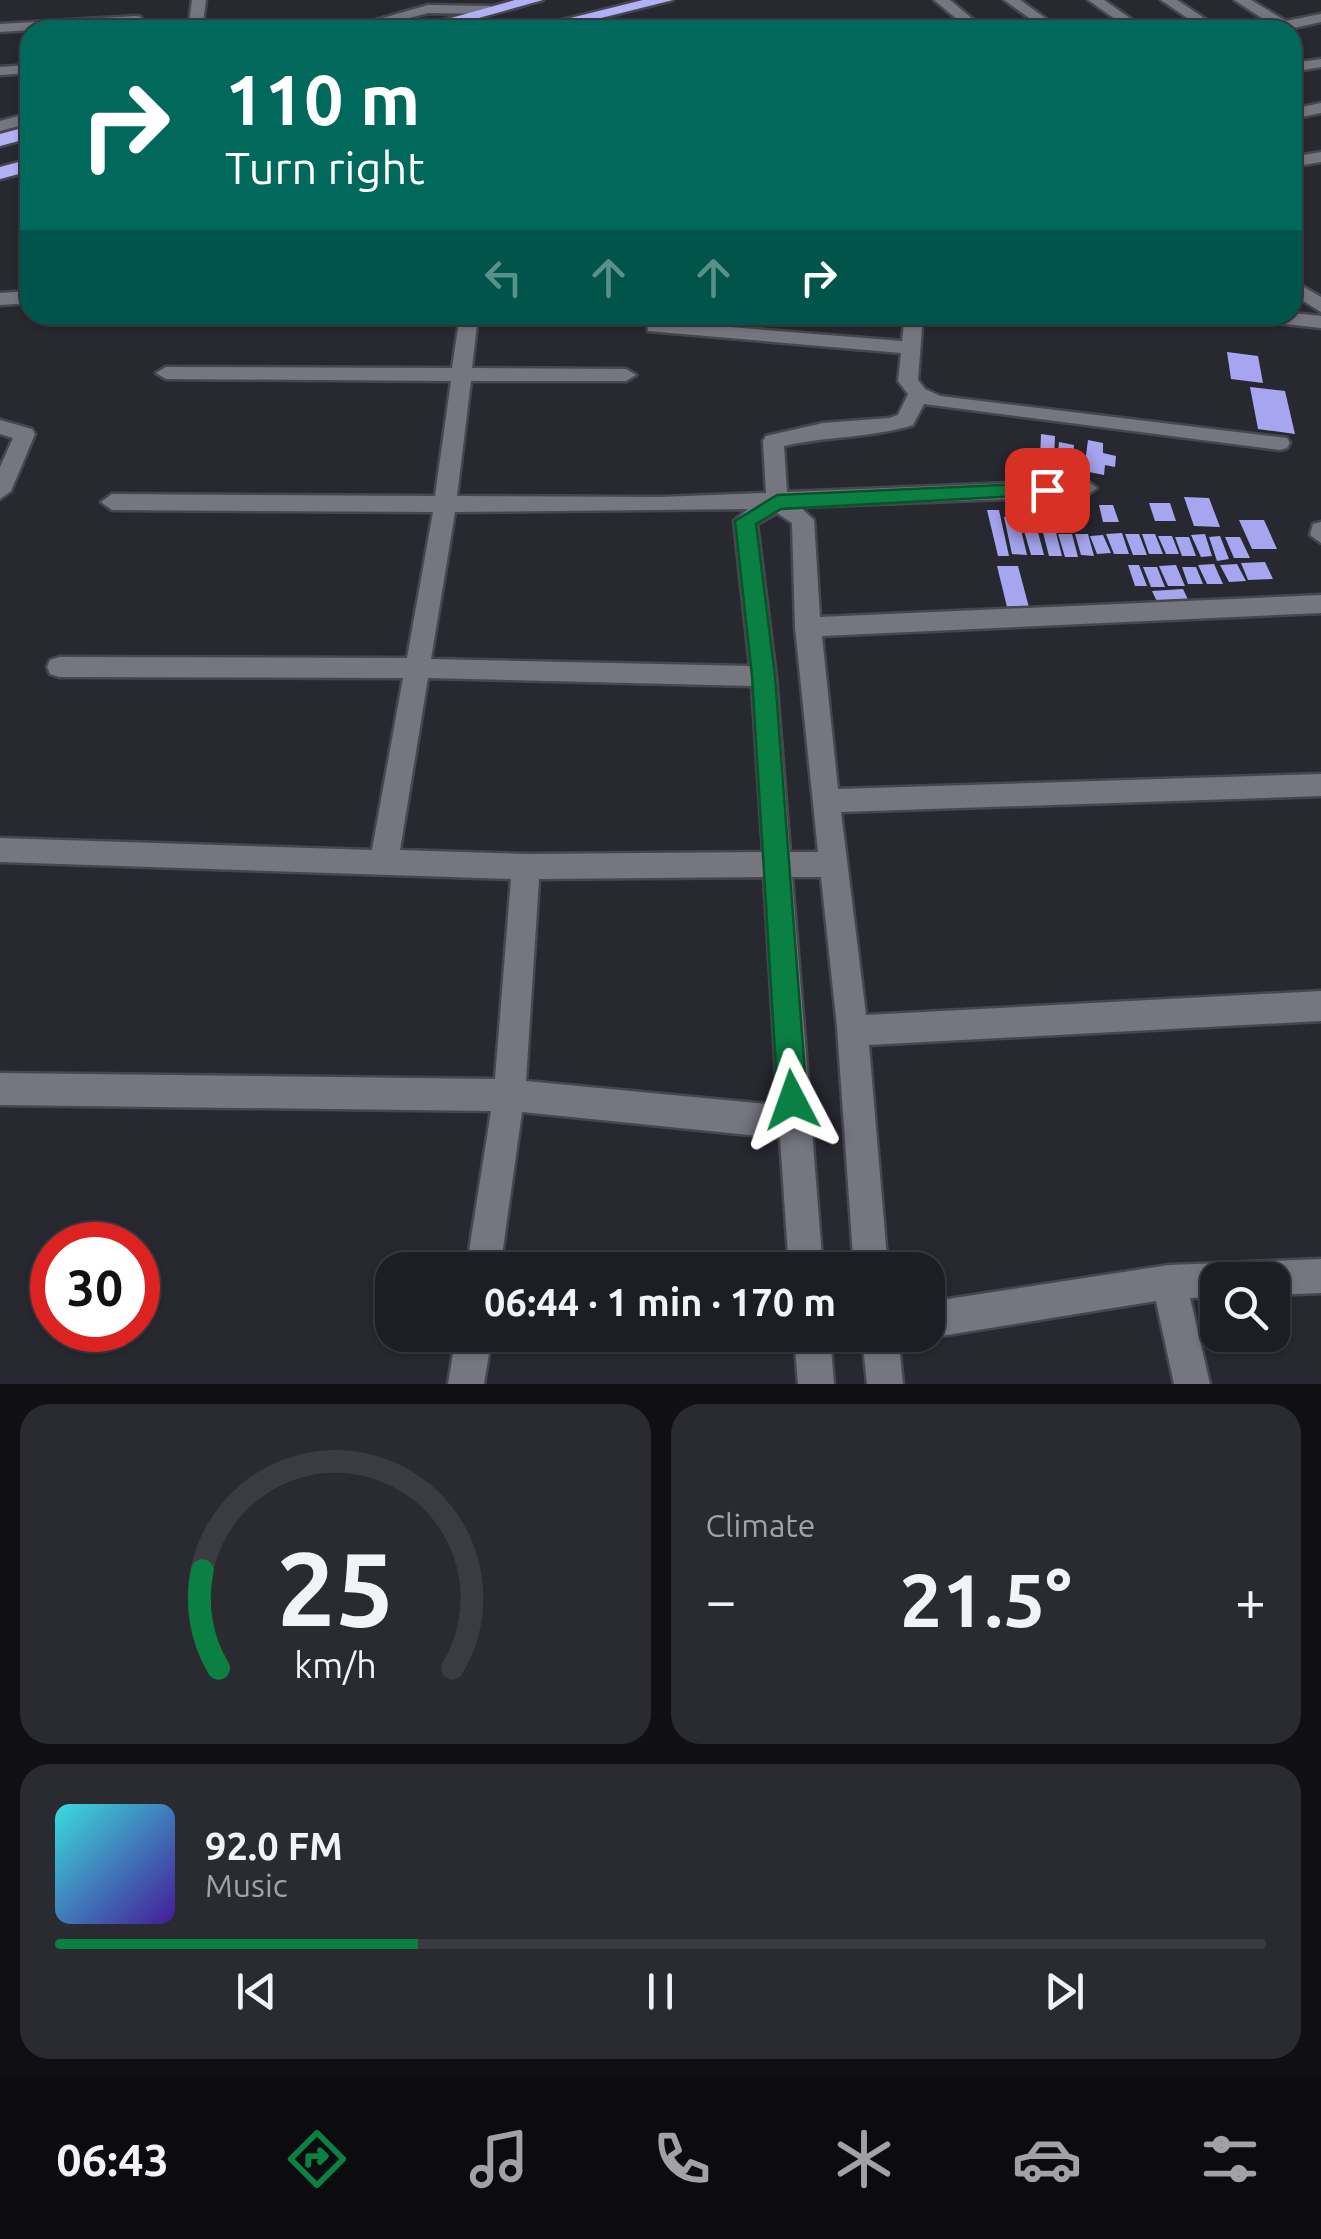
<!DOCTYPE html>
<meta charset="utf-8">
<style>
body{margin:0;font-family:Ubuntu,sans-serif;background:#2a2b31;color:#f1f3f6;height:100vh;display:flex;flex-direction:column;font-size:38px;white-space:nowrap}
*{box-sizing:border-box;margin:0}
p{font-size:32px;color:#a0a2a6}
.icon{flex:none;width:55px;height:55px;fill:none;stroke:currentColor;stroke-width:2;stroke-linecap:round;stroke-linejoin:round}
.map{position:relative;height:1384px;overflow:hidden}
.panel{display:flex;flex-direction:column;gap:20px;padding:20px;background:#101014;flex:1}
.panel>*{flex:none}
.banner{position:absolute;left:20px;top:20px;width:1282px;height:305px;border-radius:30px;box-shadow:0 2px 8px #0004,0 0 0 2px #3b3c41;background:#00695c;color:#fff;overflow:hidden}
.fabs{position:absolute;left:1200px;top:1262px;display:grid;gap:20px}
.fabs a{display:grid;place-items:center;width:90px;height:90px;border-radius:20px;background:#1d1e24;box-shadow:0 2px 8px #0004,0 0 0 2px #3b3c41;font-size:50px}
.speed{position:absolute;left:30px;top:1222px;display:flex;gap:20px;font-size:50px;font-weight:700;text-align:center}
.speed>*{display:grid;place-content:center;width:130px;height:130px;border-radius:50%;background:#1d1e24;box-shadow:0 2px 8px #0004,0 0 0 2px #3b3c41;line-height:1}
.speed .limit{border:15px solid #d22;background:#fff;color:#111}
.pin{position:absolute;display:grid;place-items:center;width:85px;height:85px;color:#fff;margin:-42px;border-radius:20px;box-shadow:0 5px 15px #0006}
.me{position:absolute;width:110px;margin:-55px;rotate:356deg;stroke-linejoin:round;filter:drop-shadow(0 0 8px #0008)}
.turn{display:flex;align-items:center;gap:35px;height:210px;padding:0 40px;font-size:45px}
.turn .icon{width:130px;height:130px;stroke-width:2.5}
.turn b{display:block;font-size:70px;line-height:85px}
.lanes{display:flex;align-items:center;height:95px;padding:0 40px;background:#0003;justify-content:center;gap:50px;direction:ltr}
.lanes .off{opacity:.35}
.big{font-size:75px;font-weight:700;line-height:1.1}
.panel .card{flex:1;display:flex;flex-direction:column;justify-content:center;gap:15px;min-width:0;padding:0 35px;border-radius:30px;background:#2a2b31}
.panel .dial{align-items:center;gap:0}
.dial svg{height:260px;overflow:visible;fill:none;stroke:#3b3c41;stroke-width:7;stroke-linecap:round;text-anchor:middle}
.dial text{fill:#f1f3f6;stroke:none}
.song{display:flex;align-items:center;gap:30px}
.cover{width:120px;height:120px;border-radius:15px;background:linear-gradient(135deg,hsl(180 70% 55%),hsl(260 70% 35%))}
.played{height:10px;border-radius:5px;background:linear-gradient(90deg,#0b8043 30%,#3b3c41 30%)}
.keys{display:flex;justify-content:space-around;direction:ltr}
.heat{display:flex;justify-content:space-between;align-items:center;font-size:55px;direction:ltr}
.panel .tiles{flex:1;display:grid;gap:20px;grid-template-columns:1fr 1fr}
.card:last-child{grid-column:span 2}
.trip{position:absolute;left:375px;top:1252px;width:570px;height:100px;border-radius:30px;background:#1d1e24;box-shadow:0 2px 8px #0004,0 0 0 2px #3b3c41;font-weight:700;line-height:100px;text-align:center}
.tabs{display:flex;height:160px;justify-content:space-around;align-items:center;background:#0c0c0e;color:#a0a2a6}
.tabs .icon{width:70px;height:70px}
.tabs .active{color:#0b8043}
.tabs b{font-size:45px;color:#f1f3f6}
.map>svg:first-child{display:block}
.building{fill:#a7a5ef}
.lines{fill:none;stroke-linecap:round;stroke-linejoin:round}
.street-casing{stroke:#46464d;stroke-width:5}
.highway-casing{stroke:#46464d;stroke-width:5}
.street{fill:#767681;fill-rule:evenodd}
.highway{fill:#b2b1f8;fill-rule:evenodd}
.route{fill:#0b8043;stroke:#07532c;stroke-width:2.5}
</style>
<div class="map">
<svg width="1321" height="1384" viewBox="0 0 1321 1384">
<rect width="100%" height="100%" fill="#272830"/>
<path class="building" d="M1227,352L1258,356L1263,383L1231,379Z
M1250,387L1285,391L1295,434L1258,429Z
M1041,434L1055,436L1054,461L1040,458Z
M1088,440L1103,443V453L1116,456L1115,467L1105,465L1104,475L1084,471Z
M1059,442L1074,445L1072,466L1057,463Z
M1184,497L1209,498L1220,527L1194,526Z
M1063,502H1078L1086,523L1070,524Z
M1149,503H1170L1176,521H1155Z
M1099,505H1113L1119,522H1103Z
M987,510H999L1009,556H998Z
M1004,517H1018L1027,555L1012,554Z
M1020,517H1034L1044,555H1031Z
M1039,517H1052L1062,556H1049Z
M1239,520H1264L1277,549H1252Z
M1122,533L1129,554H1114L1106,534Z
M1058,534H1072L1078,557H1065Z
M1075,534H1088L1094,556L1081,555Z
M1125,534H1139L1147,555H1133Z
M1142,534H1155L1163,554H1149Z
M1205,534L1212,556L1201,557L1191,535Z
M1103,535L1111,553L1097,554L1090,536Z
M1158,536H1172L1179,554H1166Z
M1220,536L1229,559L1217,561L1209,537Z
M1175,537H1189L1196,556H1182Z
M1225,537H1240L1250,558H1234Z
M1265,562L1273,579L1248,580L1241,563Z
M1214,564L1223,584H1207L1198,565Z
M1237,564L1246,581L1229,582L1220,565Z
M1128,565H1139L1147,586H1135Z
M1176,565L1185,586H1168L1159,566Z
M997,566H1018L1030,611H1008Z
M1143,567H1157L1165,587H1151Z
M1182,567H1196L1203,584H1188Z
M1183,589L1191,606L1160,608L1152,591Z"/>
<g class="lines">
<defs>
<path id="street" d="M192,0H206L202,30H188Z
M934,0H950L986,30H970Z
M1004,0H1020L1062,30H1046Z
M1088,0H1104L1147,30H1131Z
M1161,0H1177L1222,30H1205Z
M1234,0H1251L1286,21L1321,14V22L1285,30H1257L1271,24Z
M428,5L490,6L497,10L490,14L428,13L364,30H341Z
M136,16L141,17V23L0,32V24Z
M1321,59V67L1292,72V63Z
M30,65V73L0,75V67Z
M1321,103V113L1292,119V109Z
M30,113V123L0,131V121Z
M1321,152V162L1292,167V157Z
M1292,280L1321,297V312L1292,294Z
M30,291V303L0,305V293Z
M1292,313L1321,316V328L1260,321L1251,315Z
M460,315H478L472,368L626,369L636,375L626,381H471L457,496L661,497L766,493L763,441L766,436L823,423L889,418L898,415L908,394L898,381L901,353L648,331V323L655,321L902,341L905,315H923L918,380L925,389L940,396L1287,438L1290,443L1287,448L1280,450L924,404L913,425C872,438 827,436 784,446L787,492L1086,480L1097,488L1086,496L800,507L814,520L820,617L1321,595V613L822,636L838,789L1321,774V796L841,812L866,1015L1321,991V1021L869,1045L888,1270H854L837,1027L821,877H792L823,1270H789L780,1138L522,1112L500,1270H466L491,1111L0,1105V1073L495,1079L511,879L0,862V838L372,850L403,678L59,677L50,674L47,667L50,660L59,657L407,658L433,512L112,510L101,502L112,494L435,496L451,381L166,379L156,373L166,367L452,368ZM748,509L734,521L750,666L431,659L455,512ZM777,513L792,523L795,627L818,852H790L776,676L757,524ZM428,678L752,686L763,852L526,854L400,850ZM764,877L778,1105L526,1081L539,879Z
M0,420L32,429L35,434L11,491L0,499V467L13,438L0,434Z
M1321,522V543L1310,535L1313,524Z
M1321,1259V1293L1272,1295V1280H1218V1297L1190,1298L1210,1384H1174L1156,1301L928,1338L922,1335H928V1302L1169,1265Z
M456,1335H492L484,1384H448Z
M794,1335H830L834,1384H798Z
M862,1335H898L903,1384H867Z"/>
<path id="highway" d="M515,0H543L436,30H408Z
M643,0H673L553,30H522Z
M30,126V138L0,146V134Z
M30,159V171L0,179V167Z"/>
</defs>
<use href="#street" class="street-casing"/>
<use href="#highway" class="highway-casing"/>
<use href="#street" class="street"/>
<use href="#highway" class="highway"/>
</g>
<path class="route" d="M1047,483L1054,485V494L781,509L756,524L775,676L807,1100L802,1111L792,1115L782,1111L778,1100L752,676L735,521L777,495Z"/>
</svg>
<div class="fabs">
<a><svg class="icon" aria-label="search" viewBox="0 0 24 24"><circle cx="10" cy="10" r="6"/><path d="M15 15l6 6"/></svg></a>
</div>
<div class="speed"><div class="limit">30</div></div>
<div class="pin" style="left:1047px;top:490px;background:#d93025"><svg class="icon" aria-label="arrive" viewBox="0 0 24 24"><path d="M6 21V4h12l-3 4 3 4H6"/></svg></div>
<svg class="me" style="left:792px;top:1100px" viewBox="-20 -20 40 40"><path d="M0-17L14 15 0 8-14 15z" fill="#0b8043" stroke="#fff" stroke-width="4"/></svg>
<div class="trip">06:44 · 1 min · 170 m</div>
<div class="banner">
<div class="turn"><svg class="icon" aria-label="right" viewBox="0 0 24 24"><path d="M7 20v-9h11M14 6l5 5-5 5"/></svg><div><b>110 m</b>Turn right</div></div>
<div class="lanes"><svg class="icon off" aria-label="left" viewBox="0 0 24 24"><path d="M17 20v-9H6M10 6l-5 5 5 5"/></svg><svg class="icon off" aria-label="ahead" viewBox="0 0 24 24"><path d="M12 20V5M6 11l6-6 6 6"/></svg><svg class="icon off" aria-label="ahead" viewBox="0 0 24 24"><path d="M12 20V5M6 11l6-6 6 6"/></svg><svg class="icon" aria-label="right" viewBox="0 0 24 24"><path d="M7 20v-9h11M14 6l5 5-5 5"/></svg></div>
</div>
</div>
<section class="panel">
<div class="tiles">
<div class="card dial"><svg viewBox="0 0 100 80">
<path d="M14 69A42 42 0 1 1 86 69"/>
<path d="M14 69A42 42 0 0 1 9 39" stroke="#0b8043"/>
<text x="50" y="56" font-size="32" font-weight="700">25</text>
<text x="50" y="72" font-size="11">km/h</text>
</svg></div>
<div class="card"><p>Climate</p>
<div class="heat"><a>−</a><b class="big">21.5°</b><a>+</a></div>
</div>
<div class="card">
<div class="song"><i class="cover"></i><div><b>92.0 FM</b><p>Music</p></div></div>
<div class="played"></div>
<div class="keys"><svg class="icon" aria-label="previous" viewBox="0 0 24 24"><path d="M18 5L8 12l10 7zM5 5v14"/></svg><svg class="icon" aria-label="pause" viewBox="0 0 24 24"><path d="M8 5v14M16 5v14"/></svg><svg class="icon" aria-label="next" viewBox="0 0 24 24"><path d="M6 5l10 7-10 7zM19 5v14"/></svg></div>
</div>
</div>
</section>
<nav class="tabs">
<b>06:43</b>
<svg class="icon active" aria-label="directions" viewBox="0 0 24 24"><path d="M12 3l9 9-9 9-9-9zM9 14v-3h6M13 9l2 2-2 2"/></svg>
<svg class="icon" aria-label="music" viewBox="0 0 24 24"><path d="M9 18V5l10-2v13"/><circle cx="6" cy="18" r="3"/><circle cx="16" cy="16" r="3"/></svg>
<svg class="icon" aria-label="phone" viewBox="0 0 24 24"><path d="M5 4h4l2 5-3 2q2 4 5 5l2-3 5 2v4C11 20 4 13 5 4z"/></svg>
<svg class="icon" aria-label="climate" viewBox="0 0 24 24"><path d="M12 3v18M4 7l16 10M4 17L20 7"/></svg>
<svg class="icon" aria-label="car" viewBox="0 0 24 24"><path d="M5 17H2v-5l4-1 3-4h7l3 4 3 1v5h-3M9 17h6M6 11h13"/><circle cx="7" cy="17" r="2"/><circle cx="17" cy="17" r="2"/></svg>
<svg class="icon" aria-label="filters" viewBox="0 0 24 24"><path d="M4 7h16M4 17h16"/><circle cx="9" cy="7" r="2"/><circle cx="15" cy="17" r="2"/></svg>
</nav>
